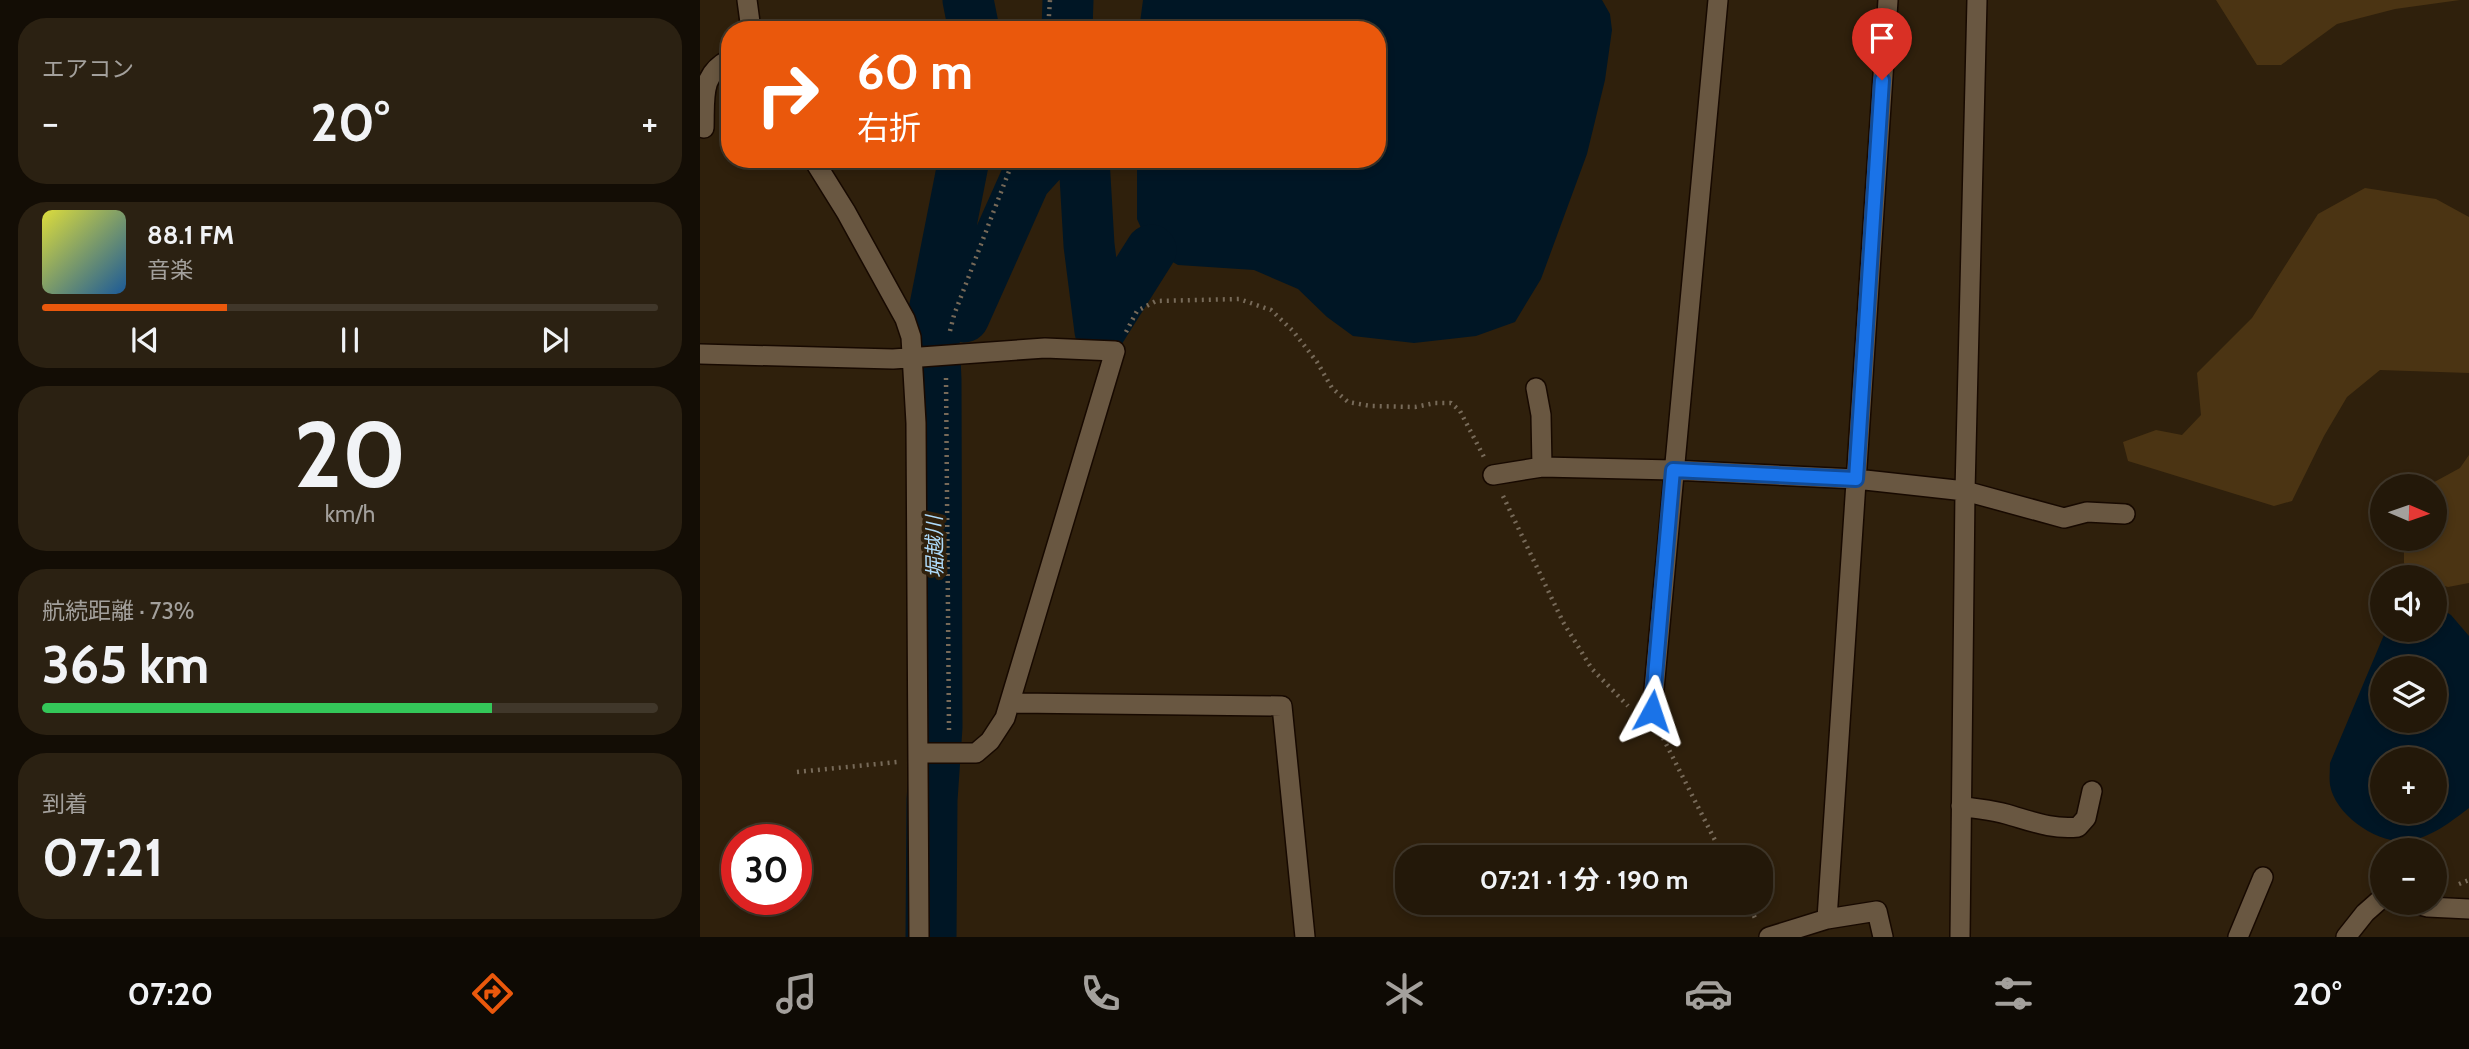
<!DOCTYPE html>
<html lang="ja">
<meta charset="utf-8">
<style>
body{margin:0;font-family:Cabin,"Noto Sans JP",sans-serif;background:#2b2112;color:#f1f3f6;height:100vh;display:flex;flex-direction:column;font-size:26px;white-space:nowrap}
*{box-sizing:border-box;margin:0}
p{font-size:23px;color:#a3a09c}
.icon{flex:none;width:38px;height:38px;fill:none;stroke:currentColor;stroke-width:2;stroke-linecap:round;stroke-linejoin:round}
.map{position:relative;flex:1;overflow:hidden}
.details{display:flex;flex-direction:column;gap:18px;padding:18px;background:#130d05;width:700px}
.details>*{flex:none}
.top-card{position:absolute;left:21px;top:21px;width:665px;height:147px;border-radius:28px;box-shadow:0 4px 10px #0003,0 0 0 2px #40372a;background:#ea580c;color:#fff;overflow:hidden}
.needle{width:46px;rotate:92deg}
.fabs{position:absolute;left:1670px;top:474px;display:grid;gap:14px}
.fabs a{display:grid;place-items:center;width:77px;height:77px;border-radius:50%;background:#231809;box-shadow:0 4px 10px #0003,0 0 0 2px #40372a;font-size:35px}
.speed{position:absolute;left:21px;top:824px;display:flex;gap:14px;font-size:35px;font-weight:700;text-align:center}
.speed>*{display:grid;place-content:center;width:91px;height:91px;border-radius:50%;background:#231809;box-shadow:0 4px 10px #0003,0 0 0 2px #40372a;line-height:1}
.speed .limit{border:10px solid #d22;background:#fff;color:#111}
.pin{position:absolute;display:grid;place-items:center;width:60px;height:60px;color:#fff;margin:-72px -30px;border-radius:50% 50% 50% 0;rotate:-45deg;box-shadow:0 0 7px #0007}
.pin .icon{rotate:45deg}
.me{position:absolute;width:77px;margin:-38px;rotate:5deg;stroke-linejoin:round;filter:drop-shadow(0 0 5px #0008)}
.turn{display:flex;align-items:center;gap:24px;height:147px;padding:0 21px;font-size:32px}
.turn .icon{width:91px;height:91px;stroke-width:2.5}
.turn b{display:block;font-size:49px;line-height:60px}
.big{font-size:52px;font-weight:700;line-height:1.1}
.details .tile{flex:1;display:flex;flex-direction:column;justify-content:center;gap:10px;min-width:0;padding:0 24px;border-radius:28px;background:#2b2112}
.details .dial{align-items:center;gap:0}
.dial b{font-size:91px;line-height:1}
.song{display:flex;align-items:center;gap:21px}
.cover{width:84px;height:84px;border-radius:10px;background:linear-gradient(135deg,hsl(60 70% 55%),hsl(210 70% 35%))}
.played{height:7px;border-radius:4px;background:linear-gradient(90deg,#ea580c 30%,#40372a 30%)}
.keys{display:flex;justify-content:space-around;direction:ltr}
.heat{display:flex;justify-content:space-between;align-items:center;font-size:38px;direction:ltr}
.charge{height:10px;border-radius:5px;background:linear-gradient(90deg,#34c759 73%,#40372a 0)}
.trip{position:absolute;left:695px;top:845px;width:378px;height:70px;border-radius:28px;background:#231809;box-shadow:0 4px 10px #0003,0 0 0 2px #40372a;font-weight:700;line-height:70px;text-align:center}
.dock{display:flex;height:112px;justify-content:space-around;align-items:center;background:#0e0a04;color:#a3a09c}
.dock .icon{width:49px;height:49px}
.dock .current{color:#ea580c}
.dock b{font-size:32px;color:#f1f3f6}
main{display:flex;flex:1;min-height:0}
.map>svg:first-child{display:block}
.green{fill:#4b3413}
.water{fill:#001625;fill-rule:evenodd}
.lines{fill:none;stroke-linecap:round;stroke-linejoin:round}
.river{stroke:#001625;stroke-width:51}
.minor-casing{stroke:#170900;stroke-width:22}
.path{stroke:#776a59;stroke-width:4.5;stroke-dasharray:2 5;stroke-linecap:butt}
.minor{stroke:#695741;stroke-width:19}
.route-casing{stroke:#114b97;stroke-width:18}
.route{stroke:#1a73e8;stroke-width:12}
.labels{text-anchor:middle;stroke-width:7;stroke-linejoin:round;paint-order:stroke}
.water-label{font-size:21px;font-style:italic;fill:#aedbfb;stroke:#2f200c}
</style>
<main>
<section class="details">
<div class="tile"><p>エアコン</p>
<div class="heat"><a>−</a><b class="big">20°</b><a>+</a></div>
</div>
<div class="tile">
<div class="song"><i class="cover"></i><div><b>88.1 FM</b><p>音楽</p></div></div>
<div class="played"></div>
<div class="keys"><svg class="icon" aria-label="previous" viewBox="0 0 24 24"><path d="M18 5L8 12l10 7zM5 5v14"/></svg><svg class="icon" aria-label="pause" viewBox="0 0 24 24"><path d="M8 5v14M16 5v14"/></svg><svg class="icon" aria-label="next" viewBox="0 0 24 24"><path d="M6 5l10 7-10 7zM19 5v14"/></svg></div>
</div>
<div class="tile dial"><b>20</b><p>km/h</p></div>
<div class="tile"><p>航続距離 · 73%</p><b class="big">365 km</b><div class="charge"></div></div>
<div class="tile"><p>到着</p><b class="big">07:21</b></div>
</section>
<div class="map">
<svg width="1769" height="937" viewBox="0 0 1769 937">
<rect width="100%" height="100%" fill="#2f200c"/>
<path class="green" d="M1516,0H1760L1695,9L1637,24L1581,65H1557Z
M1665,188L1736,199L1769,217V373L1680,370L1647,397L1624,436L1592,501L1574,506L1428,461L1423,442L1456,430L1482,435L1501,415L1497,373L1552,318L1618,214Z
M1769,455V583L1748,587L1734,583V578L1713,577L1704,563V539H1734V486H1727L1760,468Z"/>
<path class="water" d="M443,0H902L910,14L912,30L905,80L887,154L841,279L815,322L776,336L714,343L653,336L627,317L598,289L554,270L478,265L451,250L437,219V159H677V30H439Z
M1734,604L1751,615L1769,636V808C1752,821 1729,839 1707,841C1677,844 1635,815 1630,785C1629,778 1630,770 1630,763L1686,630H1734ZM1682,668H1734V721H1682ZM1682,760H1734V812H1682Z"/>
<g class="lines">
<path class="river" d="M268,0L274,30
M367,30L368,0
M384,159L389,245L400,331L451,250
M264,317L325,180L344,159
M231,937L232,800L237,727L236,380L233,316L264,159"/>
<defs>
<path id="minor" d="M47,0L51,30
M4,128C5,98 0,74 30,59
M113,159L146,212L205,319L211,337L216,423L219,937
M0,354L193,359L345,348L415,351L305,718L290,741L276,753H219
M836,388L841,415L842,467L973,470L1156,479L1265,491L1364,518L1387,512L1425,514
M793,475L842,467
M310,703L582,706L605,937
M959,718L952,711L1018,0
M1261,806C1276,809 1292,810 1306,814C1331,821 1352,830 1378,827L1386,818L1392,791
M1712,903L1728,907L1769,909
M1127,919L1188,0
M1069,937L1127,919L1177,911L1183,937
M1260,937L1265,491L1277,0
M1538,937L1563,877
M1646,937L1665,913L1682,898"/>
</defs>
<use href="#minor" class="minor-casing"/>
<path class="path" d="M348,30L350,0
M250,331L254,315L311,166L316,159
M426,332L437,311L456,301L539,299L571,310L593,331L617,362L632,388L648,402L671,406L715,407L735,403H751L760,411L784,457
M246,378L249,730
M803,496L863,622L892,669L928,706
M963,738L1024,858
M97,772L197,762
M1759,884L1769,880
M1048,903L1055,918"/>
<use href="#minor" class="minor"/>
</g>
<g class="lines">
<defs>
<path id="route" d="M952,711L973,470L1156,479L1182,80"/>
</defs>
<use href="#route" class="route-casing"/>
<use href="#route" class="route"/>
</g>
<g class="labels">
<g class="water-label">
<text transform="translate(235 547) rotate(-91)" y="7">堀越川</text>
</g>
</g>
</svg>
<div class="fabs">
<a><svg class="needle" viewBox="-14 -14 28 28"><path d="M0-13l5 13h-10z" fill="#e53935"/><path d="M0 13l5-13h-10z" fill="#a3a09c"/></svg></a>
<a><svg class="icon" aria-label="sound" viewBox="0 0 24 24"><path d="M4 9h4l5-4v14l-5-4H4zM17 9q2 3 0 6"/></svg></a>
<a><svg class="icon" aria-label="layers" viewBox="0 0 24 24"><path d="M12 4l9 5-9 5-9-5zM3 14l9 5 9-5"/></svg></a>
<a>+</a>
<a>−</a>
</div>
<div class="speed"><div class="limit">30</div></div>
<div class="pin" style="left:1182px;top:80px;background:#d93025"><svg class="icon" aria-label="arrive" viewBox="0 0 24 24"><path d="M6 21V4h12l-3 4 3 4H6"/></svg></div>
<svg class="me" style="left:952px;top:711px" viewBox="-20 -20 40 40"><path d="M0-17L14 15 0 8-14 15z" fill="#1a73e8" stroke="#fff" stroke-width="4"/></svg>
<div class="trip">07:21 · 1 分 · 190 m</div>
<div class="top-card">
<div class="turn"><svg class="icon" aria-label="right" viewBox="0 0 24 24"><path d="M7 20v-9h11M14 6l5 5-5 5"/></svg><div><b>60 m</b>右折</div></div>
</div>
</div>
</main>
<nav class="dock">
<b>07:20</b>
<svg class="icon current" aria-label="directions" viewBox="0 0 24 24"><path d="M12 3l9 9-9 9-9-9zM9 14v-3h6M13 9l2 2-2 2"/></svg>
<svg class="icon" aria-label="music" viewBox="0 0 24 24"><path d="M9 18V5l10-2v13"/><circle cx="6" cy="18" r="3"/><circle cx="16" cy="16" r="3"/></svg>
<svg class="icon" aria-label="phone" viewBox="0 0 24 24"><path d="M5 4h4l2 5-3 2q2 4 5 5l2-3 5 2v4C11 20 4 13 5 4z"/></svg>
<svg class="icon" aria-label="climate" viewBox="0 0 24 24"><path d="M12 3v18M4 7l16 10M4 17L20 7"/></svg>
<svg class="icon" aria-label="car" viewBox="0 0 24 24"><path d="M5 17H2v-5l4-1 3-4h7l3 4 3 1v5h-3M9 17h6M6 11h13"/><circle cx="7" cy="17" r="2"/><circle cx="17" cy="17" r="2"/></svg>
<svg class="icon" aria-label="filters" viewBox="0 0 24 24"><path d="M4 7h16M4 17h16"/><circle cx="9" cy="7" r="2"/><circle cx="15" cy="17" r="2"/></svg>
<b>20°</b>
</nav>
